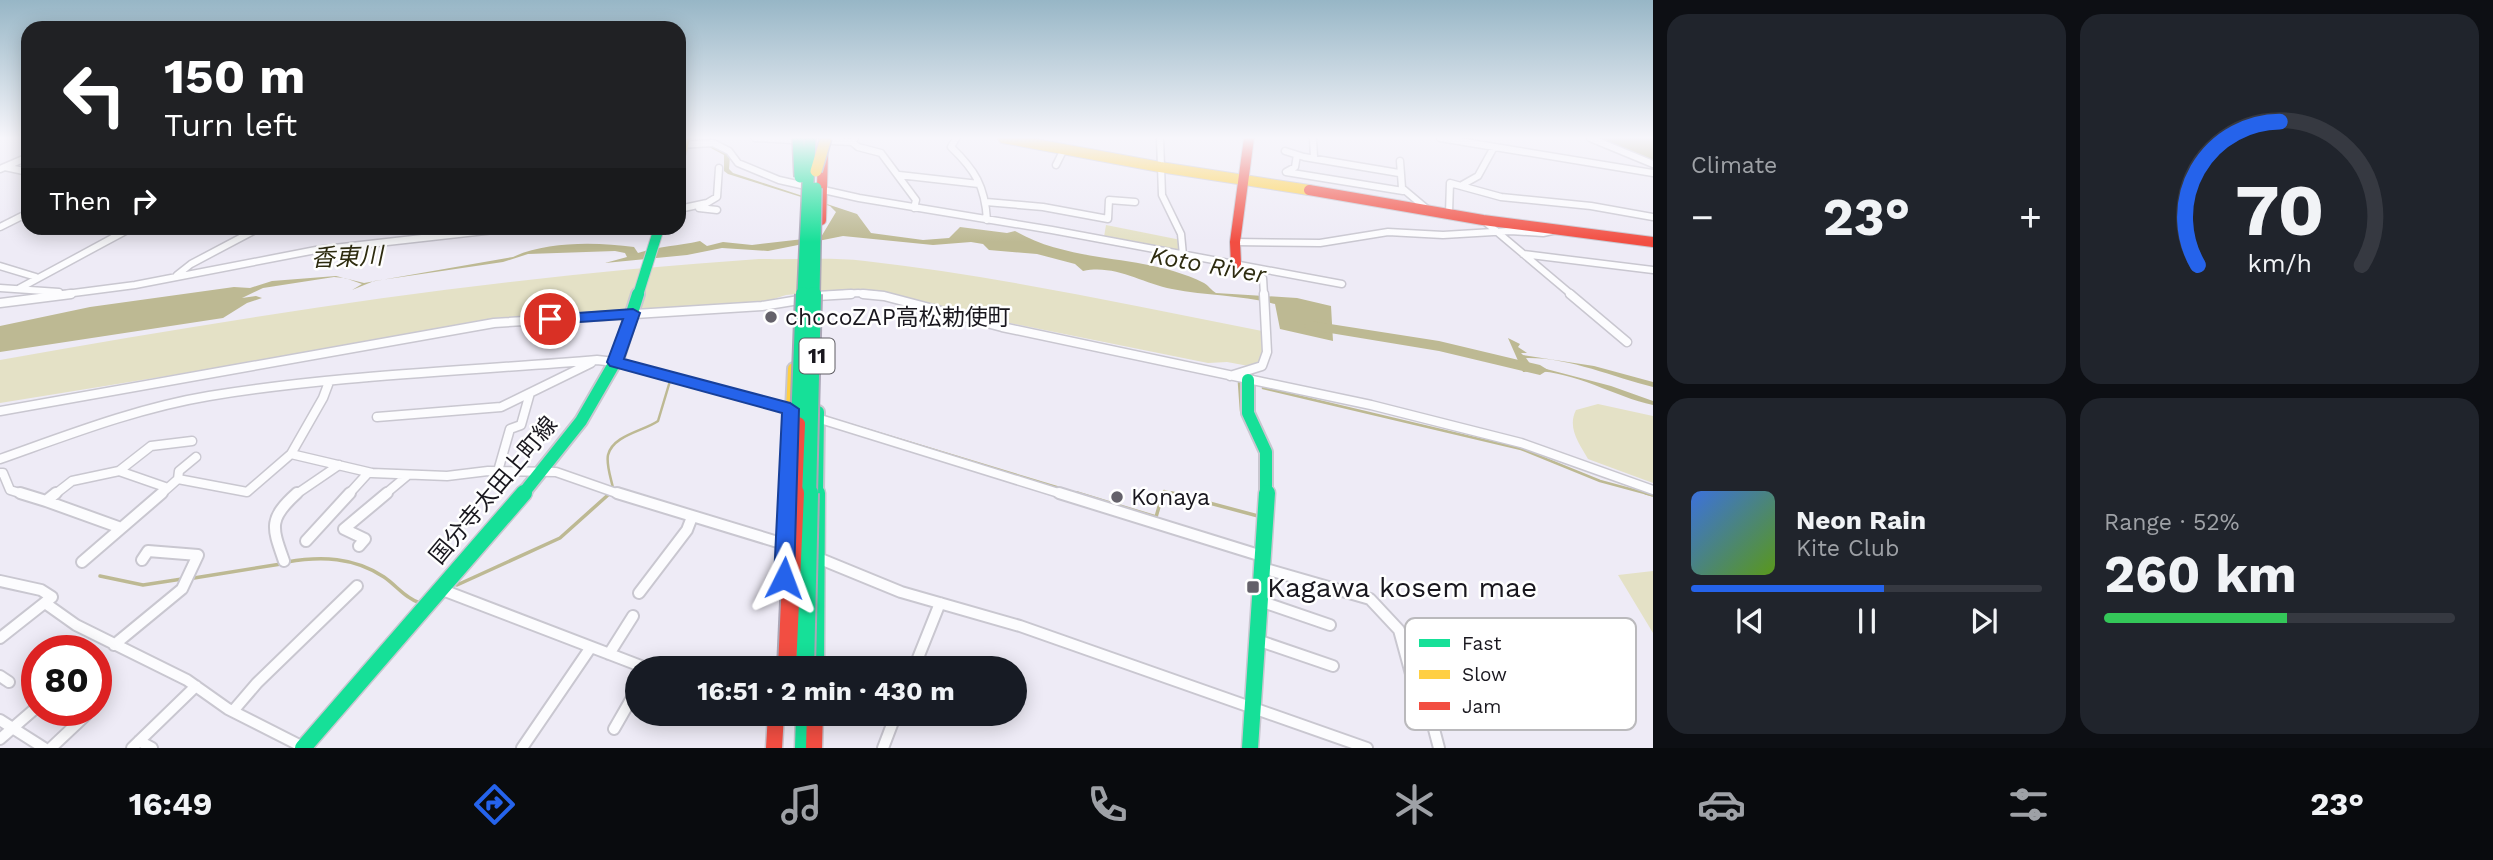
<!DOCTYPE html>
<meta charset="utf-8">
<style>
body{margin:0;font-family:"Work Sans","Noto Sans JP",sans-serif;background:#20242c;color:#f1f3f6;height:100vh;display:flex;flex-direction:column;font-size:26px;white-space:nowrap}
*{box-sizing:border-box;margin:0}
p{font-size:23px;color:#9ea1a6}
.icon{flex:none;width:38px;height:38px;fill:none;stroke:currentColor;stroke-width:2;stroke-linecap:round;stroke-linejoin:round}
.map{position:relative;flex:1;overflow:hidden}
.drawer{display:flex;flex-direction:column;gap:14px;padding:14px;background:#0d0f14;width:840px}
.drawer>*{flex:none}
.banner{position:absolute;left:21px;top:21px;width:665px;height:214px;border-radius:21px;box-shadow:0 4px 18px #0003;background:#202124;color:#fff;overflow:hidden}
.speed{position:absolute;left:21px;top:635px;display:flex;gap:14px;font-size:35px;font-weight:700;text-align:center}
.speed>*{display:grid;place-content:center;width:91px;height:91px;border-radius:50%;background:#171b24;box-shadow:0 4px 18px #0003;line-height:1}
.speed .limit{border:10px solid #d22;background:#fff;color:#111}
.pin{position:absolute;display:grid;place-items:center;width:60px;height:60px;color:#fff;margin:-30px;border:4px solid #fff;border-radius:50%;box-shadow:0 2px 7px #0007}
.me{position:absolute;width:77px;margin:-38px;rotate:3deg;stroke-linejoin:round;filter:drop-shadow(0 0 5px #0008)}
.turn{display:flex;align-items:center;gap:24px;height:147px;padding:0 28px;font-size:32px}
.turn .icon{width:91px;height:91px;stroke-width:2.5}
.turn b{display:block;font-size:49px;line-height:60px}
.then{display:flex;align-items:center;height:66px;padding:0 28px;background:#0003;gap:14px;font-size:26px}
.big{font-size:52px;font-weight:700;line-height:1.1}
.drawer .card{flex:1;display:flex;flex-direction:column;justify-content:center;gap:10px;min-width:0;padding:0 24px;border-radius:21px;background:#20242c}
.drawer .dial{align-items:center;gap:0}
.dial svg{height:182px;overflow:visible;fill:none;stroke:#363941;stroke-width:7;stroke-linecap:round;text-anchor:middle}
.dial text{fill:#f1f3f6;stroke:none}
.song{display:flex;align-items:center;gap:21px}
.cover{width:84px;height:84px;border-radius:10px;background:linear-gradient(135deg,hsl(220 70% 55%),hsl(90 70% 35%))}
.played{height:7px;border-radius:4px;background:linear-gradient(90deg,#2563eb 55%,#363941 55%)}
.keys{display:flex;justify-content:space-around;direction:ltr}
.heat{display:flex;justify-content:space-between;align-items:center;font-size:38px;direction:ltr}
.charge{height:10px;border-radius:5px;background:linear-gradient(90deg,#34c759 52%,#363941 0)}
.drawer .tiles{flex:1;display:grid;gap:14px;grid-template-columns:repeat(2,1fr)}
.trip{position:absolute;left:625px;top:656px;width:402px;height:70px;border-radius:35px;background:#171b24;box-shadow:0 4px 18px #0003;font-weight:700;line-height:70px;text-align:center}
.menu{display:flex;height:112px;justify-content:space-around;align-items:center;background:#090b0e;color:#9ea1a6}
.menu .icon{width:49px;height:49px}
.menu .active{color:#2563eb}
.menu b{font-size:32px;color:#f1f3f6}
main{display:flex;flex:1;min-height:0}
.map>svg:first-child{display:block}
.green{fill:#e4e1c6}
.water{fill:#bdb993}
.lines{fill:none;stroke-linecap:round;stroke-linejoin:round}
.stream-far1{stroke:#bdb993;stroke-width:2.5}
.stream{stroke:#bdb993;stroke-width:3.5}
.river{fill:#bdb993;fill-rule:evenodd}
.street-far2-casing{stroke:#c9c7d0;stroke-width:9}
.street-far1-casing{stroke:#c9c7d0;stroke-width:11}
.street-casing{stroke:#c9c7d0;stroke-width:14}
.fast-far2-casing{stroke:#c9c7d0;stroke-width:12}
.fast-far1-casing{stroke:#c9c7d0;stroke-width:16}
.fast-casing{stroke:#c9c7d0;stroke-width:19}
.slow-far2-casing{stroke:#c9c7d0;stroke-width:12}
.slow-far1-casing{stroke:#c9c7d0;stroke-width:16}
.slow-casing{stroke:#c9c7d0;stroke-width:19}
.jam-far1-casing{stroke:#c9c7d0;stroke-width:12}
.jam-casing{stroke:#c9c7d0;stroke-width:19}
.street-far2{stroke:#fcfcfe;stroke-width:6}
.street-far1{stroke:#fcfcfe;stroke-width:8}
.street{stroke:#fcfcfe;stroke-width:10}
.fast-far2{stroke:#16e098;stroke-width:10}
.fast-far1{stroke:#16e098;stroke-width:12}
.fast{stroke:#16e098;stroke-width:16}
.slow-far2{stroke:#ffcf43;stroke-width:10}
.slow-far1{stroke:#ffcf43;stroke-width:12}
.slow{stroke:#ffcf43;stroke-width:16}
.jam-far1{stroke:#f24e42;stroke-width:10}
.jam{stroke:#f24e42;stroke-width:16}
.fast-bridge-far2-casing{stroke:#aba7b7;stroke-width:14;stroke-linecap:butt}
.fast-bridge-far1-casing{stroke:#aba7b7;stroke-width:18;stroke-linecap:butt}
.fast-bridge-casing{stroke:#aba7b7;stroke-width:22;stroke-linecap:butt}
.slow-bridge-casing{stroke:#aba7b7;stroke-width:14;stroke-linecap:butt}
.jam-bridge-far1-casing{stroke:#aba7b7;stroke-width:18;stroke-linecap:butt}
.jam-bridge-casing{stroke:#aba7b7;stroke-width:22;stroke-linecap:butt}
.fast-bridge-far2{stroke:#16e098;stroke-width:11}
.fast-bridge-far1{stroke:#16e098;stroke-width:14}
.fast-bridge{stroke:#16e098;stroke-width:18}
.slow-bridge{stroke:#ffcf43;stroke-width:11}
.jam-bridge-far1{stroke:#f24e42;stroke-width:14}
.jam-bridge{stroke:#f24e42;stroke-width:18}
.route{fill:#2563eb;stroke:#184099;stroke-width:2}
.poi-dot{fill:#64616a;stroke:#fff;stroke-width:2.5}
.labels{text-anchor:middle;stroke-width:5;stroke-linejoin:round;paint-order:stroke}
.shield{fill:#fff;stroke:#5e5d62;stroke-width:2}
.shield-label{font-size:21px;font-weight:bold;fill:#19171e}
.poi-label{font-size:23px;fill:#19171e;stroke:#fff;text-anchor:start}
.street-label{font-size:23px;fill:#19171e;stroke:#fff}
.water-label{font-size:24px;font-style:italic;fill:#2e2c10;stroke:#fff}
.near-poi-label{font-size:28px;fill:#19171e;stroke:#fff;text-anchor:start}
.key{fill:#fff;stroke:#bab9bc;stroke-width:2}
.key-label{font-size:19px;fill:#19171e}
</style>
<main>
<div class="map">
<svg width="1653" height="748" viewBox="0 0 1653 748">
<rect width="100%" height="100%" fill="#eeebf6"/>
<path class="green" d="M1106,225L1181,240V250L1104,237Z
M759,259C793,260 830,257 865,261C998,276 1130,305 1262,331C1264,345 1266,359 1254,367L1227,362L1208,363L990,319L893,294L843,290L786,295L761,303L493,318L253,362L0,403V360C251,315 504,276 759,259Z
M1598,404L1653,416V483L1588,459C1579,443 1567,428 1576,410Z
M1653,571V633L1618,575Z"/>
<path class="water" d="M1596,138H1653V160Z
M704,143L722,149L730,155L729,169L733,173L857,214L871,233L923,240L949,238L960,227L1007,233L1015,231C1073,265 1145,253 1204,283C1208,285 1211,290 1216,293L1297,298L1331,306L1333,341L1280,329L1275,304C1242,295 1207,296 1172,289C1141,283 1115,264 1083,271L1075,264L1037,254L989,250L983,244L971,242L933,245L843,236L768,251L722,248L687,255L605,263L627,257L625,253L615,251L528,254L503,262L374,281L352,290L362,284L345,278L334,277L263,288L242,298L256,296L262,298L247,303L223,318L0,352V326L90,307L234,287L250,288L272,281L336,276L364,283L513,257C547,241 597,242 634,247L638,253C659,246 678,246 700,241L707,246L723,242L752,245L821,237L836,212L830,206L728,174L724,171V155L709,147L679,149Z
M1508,338L1520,344L1518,347L1527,353H1521L1523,355L1594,366L1653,382V387C1613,377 1568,357 1526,358L1531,365L1611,386L1653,401V405C1611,396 1567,366 1523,372Z"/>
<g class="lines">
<path class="stream-far1" d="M1239,383L1241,411L1253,437
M1263,388L1521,449L1600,481L1652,495
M768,400L776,402
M832,419L1083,495
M613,488C611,478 606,465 608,455C613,435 644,431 658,421L670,381
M1163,495L1164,491L1178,495"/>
<path class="stream" d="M1077,493L1156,517L1163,493
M1172,493L1258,516
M1646,493L1653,495
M287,562C321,556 354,557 384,577C397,586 405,598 420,603
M100,576L143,585L182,579
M194,578L281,564
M457,585L560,538L608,495"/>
<path class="river" d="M1311,321L1439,341L1540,365L1548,370L1540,375L1439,351L1306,329L1304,326L1306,323Z"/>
<defs>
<path id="street-far2" d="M755,138L793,140
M956,138L951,147C975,170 985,186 987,220
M1160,138L1162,195L1181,234L1183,255
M1313,138L1314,158
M1440,138L1653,173
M1590,138L1653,164
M832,141L852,142L855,138
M852,142L858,147L881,153L916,200L914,208
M679,145L713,143L729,151L738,163L779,180L859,198L1052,230L1342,284
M1285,151L1304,157L1399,173
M1297,155L1295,167L1286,172L1403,191
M1400,161L1402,188L1427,209
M1056,165L1064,149
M5,167L28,172
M0,169L28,157
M899,175L979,184
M1462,185L1478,176L1494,147
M986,202L1043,207L1108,219L1109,200L1135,202
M699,208L717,210
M679,209L707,203L717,197L719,168
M1449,213L1450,183L1501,197L1591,206L1653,217
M1483,220L1572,295
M0,227L28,213
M1235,242L1320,243L1388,232L1443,235L1510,231L1543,233L1557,230
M1523,254L1653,270
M0,266L36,277
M1249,270L1263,278L1264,295
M177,275L191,264L259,228
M0,288L59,292
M20,288L131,228
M58,295L135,285L316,250L511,228
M827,295L858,293L878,295"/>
<path id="street-far1" d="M863,294L884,296L1002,327L1371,405L1521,443L1653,490
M1570,294L1627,342
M817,296L851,294
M0,303L71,294
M1230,376L1262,366L1267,352L1264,294
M0,411L494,323L762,306L799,300
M377,417L501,407L591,363
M817,418L1065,495
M291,454L372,473L447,476L488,471L556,472L622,495
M0,459C68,435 137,408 209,396C337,375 468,371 597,360L615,362L795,411
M119,471L151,446L192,441
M498,471L510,429L521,425L530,393
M0,473H3L10,490L26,495
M178,479L179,471L196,457
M54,495L72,481L119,471L168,488
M160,495L178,479L247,492L291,454L323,398L329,382
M295,495L339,465
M348,495L368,473
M384,495L408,475"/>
<path id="street" d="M20,493L46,501
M56,493L46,501L121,528
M617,493L794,547
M1059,493L1262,556
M306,541L350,493
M359,546L365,539L344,529L387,493
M818,558L901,592L1020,626L1367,748
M284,561C272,527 268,519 297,493
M82,562L162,493
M1262,568L1370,599L1399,630L1417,696L1430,714L1439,748
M0,581L41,590L52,597L0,638
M440,589L646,668
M639,593L687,530L692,517
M1260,601L1330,625
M45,603L76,625L187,680L228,709L303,747
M1257,640L1333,666
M114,645L182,589L198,555L148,551L142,560
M609,654L633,616
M914,668L940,603
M0,676L9,682
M233,711L257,683L357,586
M0,720L44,748
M614,729L637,689
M0,739L37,707
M139,741L152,748
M51,748L86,715
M132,748L196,686
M522,748L591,647
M883,748L896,714"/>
<path id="fast-far2" d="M638,295L659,228"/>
<path id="fast-far1" d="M1248,380V413L1266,452V495
M522,495L581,421L618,357L638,294
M817,495L818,412"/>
<path id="fast" d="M816,668L817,493
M303,748L524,493
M803,748L804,714
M1250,748L1267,493"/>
<path id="slow-far2" d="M1003,138L1160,167L1309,190
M679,159L685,138"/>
<path id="slow-far1" d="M788,495L794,369"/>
<path id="slow" d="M787,506L788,493"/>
<path id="jam-far1" d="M1309,190L1483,220L1653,242
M821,220L823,153
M1236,264L1235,242L1249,138"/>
<path id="jam" d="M774,748L776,714
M814,748L815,714"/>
</defs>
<use href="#street-far2" class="street-far2-casing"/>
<use href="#street-far1" class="street-far1-casing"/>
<use href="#street" class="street-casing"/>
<use href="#fast-far2" class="fast-far2-casing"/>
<use href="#fast-far1" class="fast-far1-casing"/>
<use href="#fast" class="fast-casing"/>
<use href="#slow-far2" class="slow-far2-casing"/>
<use href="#slow-far1" class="slow-far1-casing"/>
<use href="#slow" class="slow-casing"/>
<use href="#jam-far1" class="jam-far1-casing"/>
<use href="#jam" class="jam-casing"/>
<use href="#street-far2" class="street-far2"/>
<use href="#street-far1" class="street-far1"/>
<use href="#street" class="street"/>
<use href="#fast-far2" class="fast-far2"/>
<use href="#fast-far1" class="fast-far1"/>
<use href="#fast" class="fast"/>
<use href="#slow-far2" class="slow-far2"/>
<use href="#slow-far1" class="slow-far1"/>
<use href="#slow" class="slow"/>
<use href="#jam-far1" class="jam-far1"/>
<use href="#jam" class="jam"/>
<defs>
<path id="fast-bridge-far2" d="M798,138L800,177
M803,295L810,138
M814,295L816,188"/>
<path id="fast-bridge-far1" d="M798,424L803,294
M809,495L814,294"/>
<path id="fast-bridge" d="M805,668L809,493"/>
<path id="slow-bridge" d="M816,171L826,138"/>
<path id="jam-bridge-far1" d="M795,495L798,424"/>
<path id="jam-bridge" d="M787,668L795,493"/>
</defs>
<use href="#fast-bridge-far2" class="fast-bridge-far2-casing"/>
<use href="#fast-bridge-far1" class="fast-bridge-far1-casing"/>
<use href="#fast-bridge" class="fast-bridge-casing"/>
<use href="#slow-bridge" class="slow-bridge-casing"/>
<use href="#jam-bridge-far1" class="jam-bridge-far1-casing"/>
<use href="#jam-bridge" class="jam-bridge-casing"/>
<use href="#fast-bridge-far2" class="fast-bridge-far2"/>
<use href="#fast-bridge-far1" class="fast-bridge-far1"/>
<use href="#fast-bridge" class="fast-bridge"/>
<use href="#slow-bridge" class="slow-bridge"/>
<use href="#jam-bridge-far1" class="jam-bridge-far1"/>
<use href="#jam-bridge" class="jam-bridge"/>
</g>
<linearGradient id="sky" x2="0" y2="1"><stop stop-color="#97b6c6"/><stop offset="0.57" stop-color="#f7f6fb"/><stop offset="1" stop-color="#f7f6fb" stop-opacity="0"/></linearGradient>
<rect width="1653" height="242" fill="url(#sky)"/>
<path class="route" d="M633,309L640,313L624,359L790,403L799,409L794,578L791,584L784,587L777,584L774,578L782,413L610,366L607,362L623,319L550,324L542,319L550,315Z"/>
<g class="poi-dot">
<circle cx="771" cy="317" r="7"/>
<circle cx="1117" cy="497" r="7"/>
<rect x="1246" y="580" width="14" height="14" rx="3.5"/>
</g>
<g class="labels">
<rect class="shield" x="799.5" y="338.5" width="35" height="35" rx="5"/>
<g class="shield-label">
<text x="817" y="363">11</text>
</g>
<g class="poi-label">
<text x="785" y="325">chocoZAP高松勅使町</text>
<text x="1131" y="505">Konaya</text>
</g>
<g class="street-label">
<text transform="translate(493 490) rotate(-50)" y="8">国分寺太田上町線</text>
</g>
<g class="water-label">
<text transform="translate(347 257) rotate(-2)" y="8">香東川</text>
<text transform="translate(1208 265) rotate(10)" y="8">Koto River</text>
</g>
<g class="near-poi-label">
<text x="1267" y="597">Kagawa kosem mae</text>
</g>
</g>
<rect x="1405" y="618" width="231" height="112" rx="10" class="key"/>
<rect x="1419" y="639" width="31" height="8" fill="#16e098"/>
<rect x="1419" y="670" width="31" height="9" fill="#ffcf43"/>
<rect x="1419" y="702" width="31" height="8" fill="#f24e42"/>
<g class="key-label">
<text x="1462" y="650">Fast</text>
<text x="1462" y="681">Slow</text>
<text x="1462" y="713">Jam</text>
</g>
</svg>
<div class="speed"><div class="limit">80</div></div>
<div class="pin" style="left:550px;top:319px;background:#d93025"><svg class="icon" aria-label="arrive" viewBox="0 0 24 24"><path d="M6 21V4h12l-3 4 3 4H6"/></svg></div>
<svg class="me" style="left:784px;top:578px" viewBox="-20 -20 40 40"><path d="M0-17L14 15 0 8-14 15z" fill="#2563eb" stroke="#fff" stroke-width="4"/></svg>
<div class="trip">16:51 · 2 min · 430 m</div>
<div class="banner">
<div class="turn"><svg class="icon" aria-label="left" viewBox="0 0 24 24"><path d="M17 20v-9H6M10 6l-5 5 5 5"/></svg><div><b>150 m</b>Turn left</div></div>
<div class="then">Then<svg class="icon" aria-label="right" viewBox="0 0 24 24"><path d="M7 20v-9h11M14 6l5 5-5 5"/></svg></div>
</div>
</div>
<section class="drawer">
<div class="tiles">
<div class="card"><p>Climate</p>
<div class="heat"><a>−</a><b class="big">23°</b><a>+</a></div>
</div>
<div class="card dial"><svg viewBox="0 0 100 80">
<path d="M14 69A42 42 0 1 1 86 69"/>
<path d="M14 69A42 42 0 0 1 50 6" stroke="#2563eb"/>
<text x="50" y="56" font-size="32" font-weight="700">70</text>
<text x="50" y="72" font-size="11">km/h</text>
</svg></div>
<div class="card">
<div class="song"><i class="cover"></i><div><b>Neon Rain</b><p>Kite Club</p></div></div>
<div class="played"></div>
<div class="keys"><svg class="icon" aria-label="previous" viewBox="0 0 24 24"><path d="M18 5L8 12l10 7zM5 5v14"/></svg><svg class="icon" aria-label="pause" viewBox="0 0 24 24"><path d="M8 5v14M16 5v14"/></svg><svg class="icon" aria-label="next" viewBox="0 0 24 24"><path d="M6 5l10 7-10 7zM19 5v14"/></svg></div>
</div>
<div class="card"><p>Range · 52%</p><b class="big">260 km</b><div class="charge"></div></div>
</div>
</section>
</main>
<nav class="menu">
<b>16:49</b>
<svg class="icon active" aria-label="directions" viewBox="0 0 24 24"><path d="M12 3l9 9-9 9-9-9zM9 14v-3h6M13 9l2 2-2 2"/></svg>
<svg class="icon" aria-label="music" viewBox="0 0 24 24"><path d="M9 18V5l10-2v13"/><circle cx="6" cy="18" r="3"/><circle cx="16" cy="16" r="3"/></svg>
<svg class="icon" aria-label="phone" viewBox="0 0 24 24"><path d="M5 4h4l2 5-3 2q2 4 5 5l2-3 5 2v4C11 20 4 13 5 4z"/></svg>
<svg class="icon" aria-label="climate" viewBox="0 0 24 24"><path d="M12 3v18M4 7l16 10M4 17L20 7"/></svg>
<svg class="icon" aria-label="car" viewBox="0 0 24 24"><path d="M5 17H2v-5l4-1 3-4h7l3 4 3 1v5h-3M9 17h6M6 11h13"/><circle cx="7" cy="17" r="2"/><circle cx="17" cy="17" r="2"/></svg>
<svg class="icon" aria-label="filters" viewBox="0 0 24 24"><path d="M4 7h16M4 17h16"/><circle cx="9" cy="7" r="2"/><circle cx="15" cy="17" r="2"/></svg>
<b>23°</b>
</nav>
